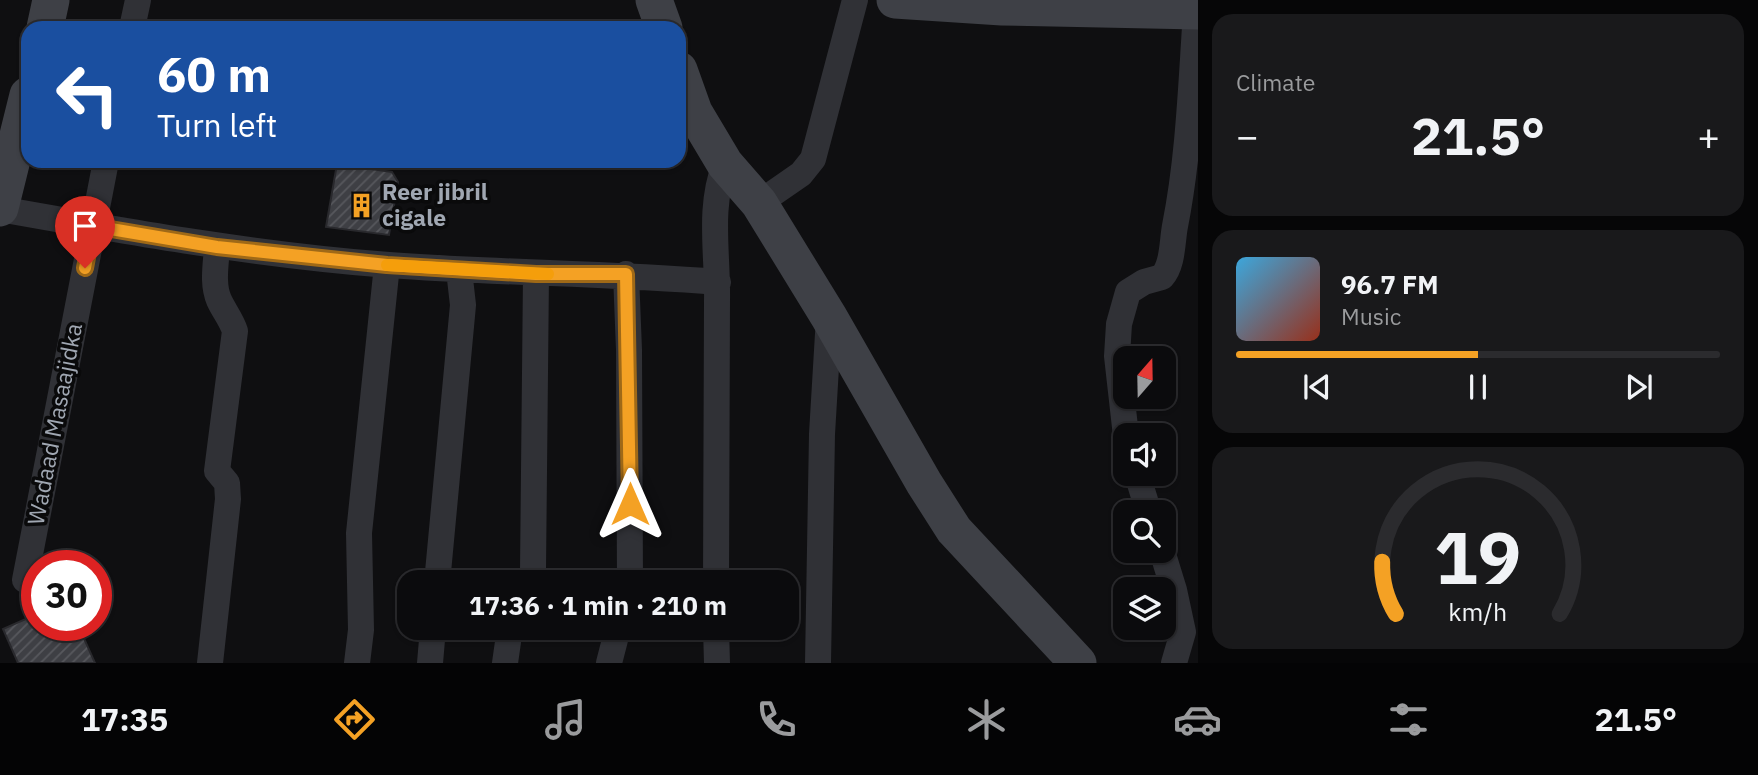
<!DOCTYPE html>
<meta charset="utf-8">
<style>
body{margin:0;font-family:"IBM Plex Sans",sans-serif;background:#19191b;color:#f1f3f6;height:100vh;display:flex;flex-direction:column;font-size:26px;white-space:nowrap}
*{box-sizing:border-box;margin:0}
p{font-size:23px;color:#9a9b9d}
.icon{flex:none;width:38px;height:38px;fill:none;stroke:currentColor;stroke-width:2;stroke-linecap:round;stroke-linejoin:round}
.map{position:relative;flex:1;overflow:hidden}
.panel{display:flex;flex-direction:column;gap:14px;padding:14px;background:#060607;width:560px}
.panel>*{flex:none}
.hud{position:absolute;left:21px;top:21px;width:665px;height:147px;border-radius:21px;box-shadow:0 2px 5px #0004,0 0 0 2px #2b2b2e;background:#1a4fa0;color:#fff;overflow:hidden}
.needle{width:46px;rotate:20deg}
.buttons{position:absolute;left:1113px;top:346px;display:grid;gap:14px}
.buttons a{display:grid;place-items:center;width:63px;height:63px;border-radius:14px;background:#0b0b0d;box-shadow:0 2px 5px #0004,0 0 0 2px #2b2b2e;font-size:35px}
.speed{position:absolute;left:21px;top:550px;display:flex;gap:14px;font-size:35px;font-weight:700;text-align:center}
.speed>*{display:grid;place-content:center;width:91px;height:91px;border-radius:50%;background:#0b0b0d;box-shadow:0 2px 5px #0004,0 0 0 2px #2b2b2e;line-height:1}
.speed .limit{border:10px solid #d22;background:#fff;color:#111}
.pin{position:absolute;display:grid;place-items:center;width:60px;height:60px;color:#fff;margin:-72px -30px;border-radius:50% 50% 50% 0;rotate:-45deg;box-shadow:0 0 7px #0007}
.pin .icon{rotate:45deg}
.me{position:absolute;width:77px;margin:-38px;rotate:0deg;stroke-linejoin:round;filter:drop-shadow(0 0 5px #0008)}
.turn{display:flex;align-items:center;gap:24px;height:147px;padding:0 21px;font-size:32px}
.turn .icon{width:91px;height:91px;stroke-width:2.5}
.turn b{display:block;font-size:49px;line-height:60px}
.big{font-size:52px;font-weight:700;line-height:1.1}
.panel .tile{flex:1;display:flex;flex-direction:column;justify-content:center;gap:10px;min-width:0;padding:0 24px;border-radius:21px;background:#19191b}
.panel .dial{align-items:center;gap:0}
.dial svg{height:182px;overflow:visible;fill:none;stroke:#2b2b2e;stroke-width:7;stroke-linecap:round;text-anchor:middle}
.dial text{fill:#f1f3f6;stroke:none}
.song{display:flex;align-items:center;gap:21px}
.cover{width:84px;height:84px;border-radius:10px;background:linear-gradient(135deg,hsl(200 70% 55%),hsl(10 70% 35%))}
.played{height:7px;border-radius:4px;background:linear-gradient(90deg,#f4a124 50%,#2b2b2e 50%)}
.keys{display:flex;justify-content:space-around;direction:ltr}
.heat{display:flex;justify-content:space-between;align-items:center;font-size:38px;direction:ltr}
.trip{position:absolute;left:397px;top:570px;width:402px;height:70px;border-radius:21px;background:#0b0b0d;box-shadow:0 2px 5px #0004,0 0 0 2px #2b2b2e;font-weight:700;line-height:70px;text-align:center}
.dock{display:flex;height:112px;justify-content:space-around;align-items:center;background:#040405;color:#9a9b9d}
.dock .icon{width:49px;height:49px}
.dock .current{color:#f4a124}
.dock b{font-size:32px;color:#f1f3f6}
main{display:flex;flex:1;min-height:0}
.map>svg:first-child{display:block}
.building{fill:url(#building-hatch);stroke:#29292d;stroke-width:2}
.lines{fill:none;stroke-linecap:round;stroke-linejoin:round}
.street{stroke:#303136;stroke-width:26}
.secondary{stroke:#3e4046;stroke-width:37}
.route-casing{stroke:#9f6917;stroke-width:18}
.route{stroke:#f4a124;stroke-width:12}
.slow{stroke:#f59e0b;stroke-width:12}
.labels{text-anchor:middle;stroke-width:7;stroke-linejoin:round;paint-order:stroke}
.poi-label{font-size:23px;font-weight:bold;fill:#a0a7b2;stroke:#0a0a0b;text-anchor:start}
.street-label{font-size:23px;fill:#a0a7b2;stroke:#0a0a0b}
</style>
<main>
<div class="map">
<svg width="1198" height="663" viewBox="0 0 1198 663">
<defs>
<pattern id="building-hatch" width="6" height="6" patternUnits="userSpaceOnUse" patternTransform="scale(1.75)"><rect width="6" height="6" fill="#3e3f44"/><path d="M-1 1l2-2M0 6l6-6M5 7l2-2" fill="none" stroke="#57585d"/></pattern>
</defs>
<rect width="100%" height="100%" fill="#0f0f11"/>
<path class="building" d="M337,164L392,172L398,182L389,235L326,227Z
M37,614V625H78L95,663H18L3,629Z"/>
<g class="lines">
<path class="street" d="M132,28L138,0
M759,203L801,174L813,159L855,0
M0,209C129,232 258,255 389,265C498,273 608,273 718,282
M626,274L629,350L630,583
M1126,436L1117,356L1119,324L1128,292L1144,282L1162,277C1173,265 1172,242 1175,226C1189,155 1191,84 1196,12
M1137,474L1149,513
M1162,551L1174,590L1183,632L1174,663
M25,580L106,161
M437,583L463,305L459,270
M527,583L533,570L536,274
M716,583C716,489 717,395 717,301C718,253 708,209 725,164
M716,628L717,663
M210,663L228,499L227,483L217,471L235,331C231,319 224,311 219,300C212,284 216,264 217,247
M357,663L361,630L359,533L387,265
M430,663L433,628
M505,663L510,628
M609,663L618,628
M818,663L822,434L829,317"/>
<path class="secondary" d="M654,0L664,28
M895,0L1002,7L1198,11
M45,28L51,0
M679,70L694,112L725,164L759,203L829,317L924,483L954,530L1078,663
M0,208L28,95"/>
</g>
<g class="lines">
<defs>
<path id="route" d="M85,268L93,226L217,247L387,265L536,274H626L630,504"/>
</defs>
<use href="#route" class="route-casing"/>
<use href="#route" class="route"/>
<path class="slow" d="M387,265L548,274"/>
</g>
<defs>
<symbol id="building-bare" viewBox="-9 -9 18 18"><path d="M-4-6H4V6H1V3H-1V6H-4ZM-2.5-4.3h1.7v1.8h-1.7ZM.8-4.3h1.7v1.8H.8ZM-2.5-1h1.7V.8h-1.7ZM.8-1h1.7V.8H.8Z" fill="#f4a124" stroke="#0a0a0b" stroke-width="2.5" paint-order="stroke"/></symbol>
</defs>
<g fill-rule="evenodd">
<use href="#building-bare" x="344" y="188" width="35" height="35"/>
</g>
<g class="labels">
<g class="poi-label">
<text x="382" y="200">Reer jibril<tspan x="382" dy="26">cigale</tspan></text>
</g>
<g class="street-label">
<text transform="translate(55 424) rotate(-79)" y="8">Wadaad Masaajidka</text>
</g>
</g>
</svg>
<div class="buttons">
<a><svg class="needle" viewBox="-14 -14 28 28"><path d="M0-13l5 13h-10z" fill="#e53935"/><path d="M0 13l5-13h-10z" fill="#9a9b9d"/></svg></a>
<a><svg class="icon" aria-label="sound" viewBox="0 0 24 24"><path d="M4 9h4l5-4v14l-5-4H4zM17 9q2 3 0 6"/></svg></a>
<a><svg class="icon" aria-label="search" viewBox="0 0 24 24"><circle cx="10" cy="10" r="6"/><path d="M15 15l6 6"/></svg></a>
<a><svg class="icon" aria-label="layers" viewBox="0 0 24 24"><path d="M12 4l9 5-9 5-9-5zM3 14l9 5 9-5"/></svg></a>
</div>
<div class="speed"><div class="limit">30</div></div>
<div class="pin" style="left:85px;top:268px;background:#d93025"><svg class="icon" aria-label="arrive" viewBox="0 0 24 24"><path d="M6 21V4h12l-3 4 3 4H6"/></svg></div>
<svg class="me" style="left:630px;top:504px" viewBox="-20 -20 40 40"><path d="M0-17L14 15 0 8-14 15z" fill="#f4a124" stroke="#fff" stroke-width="4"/></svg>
<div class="trip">17:36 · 1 min · 210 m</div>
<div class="hud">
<div class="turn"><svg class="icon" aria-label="left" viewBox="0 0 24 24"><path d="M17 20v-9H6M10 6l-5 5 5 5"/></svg><div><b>60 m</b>Turn left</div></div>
</div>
</div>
<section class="panel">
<div class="tile"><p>Climate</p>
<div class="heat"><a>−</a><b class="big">21.5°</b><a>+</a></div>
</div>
<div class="tile">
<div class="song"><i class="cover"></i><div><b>96.7 FM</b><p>Music</p></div></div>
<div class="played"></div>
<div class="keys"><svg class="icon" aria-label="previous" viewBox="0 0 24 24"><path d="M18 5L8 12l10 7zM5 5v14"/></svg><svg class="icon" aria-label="pause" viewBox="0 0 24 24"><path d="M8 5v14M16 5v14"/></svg><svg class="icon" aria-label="next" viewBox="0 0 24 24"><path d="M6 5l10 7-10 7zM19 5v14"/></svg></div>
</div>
<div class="tile dial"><svg viewBox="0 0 100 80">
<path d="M14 69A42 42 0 1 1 86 69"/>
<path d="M14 69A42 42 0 0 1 8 46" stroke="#f4a124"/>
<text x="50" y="56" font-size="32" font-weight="700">19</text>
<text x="50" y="72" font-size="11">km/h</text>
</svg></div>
</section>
</main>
<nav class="dock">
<b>17:35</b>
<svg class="icon current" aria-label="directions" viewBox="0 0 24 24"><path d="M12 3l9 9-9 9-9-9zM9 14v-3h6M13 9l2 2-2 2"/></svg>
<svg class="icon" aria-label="music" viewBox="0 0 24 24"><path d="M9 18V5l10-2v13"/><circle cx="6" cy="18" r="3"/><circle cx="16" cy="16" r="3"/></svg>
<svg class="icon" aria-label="phone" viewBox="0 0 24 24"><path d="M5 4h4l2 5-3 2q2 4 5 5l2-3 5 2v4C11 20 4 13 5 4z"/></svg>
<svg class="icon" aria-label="climate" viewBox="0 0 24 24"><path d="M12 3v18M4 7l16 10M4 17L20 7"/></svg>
<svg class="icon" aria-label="car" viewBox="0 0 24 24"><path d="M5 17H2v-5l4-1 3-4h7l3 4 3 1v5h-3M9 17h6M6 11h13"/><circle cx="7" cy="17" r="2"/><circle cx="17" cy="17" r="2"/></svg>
<svg class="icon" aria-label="filters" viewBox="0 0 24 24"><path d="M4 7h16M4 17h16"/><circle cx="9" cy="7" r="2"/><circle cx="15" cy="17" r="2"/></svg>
<b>21.5°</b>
</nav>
